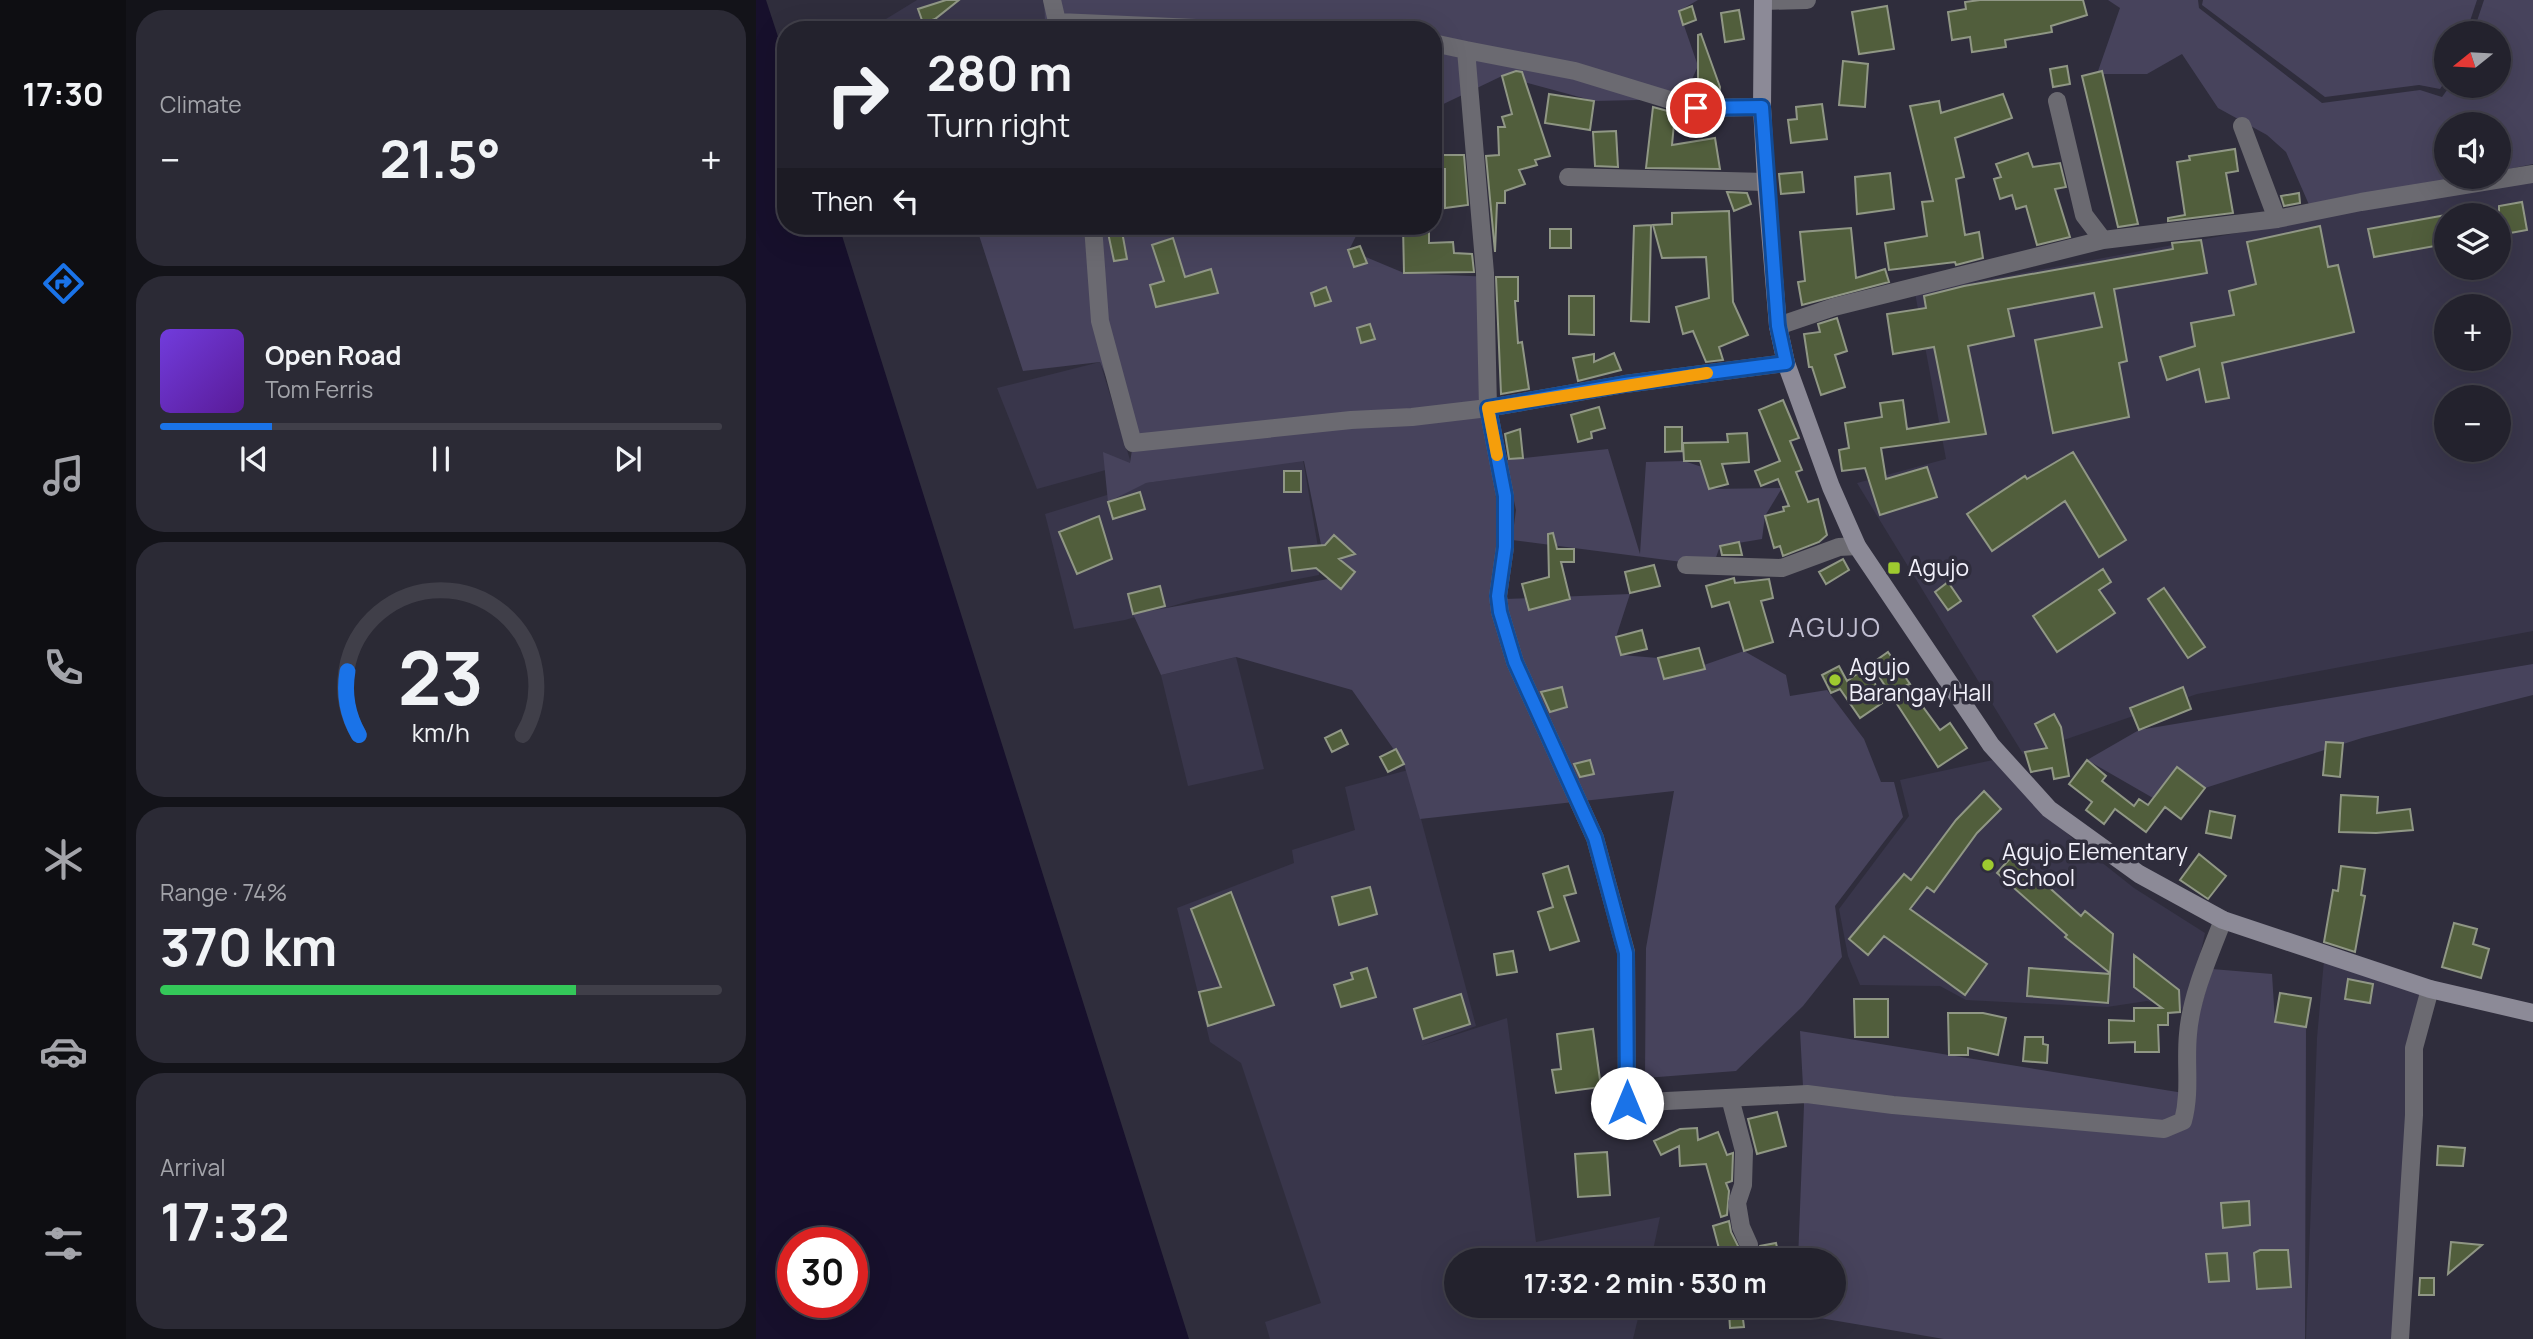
<!DOCTYPE html>
<meta charset="utf-8">
<style>
body{margin:0;font-family:Manrope,sans-serif;background:#2b2a35;color:#f1f3f6;height:100vh;display:flex;flex-direction:column;font-size:26px;white-space:nowrap}
*{box-sizing:border-box;margin:0}
p{font-size:23px;color:#a3a4aa}
.icon{flex:none;width:38px;height:38px;fill:none;stroke:currentColor;stroke-width:2;stroke-linecap:round;stroke-linejoin:round}
.map{position:relative;flex:1;overflow:hidden}
.panel{display:flex;flex-direction:column;gap:10px;padding:10px;background:#131319;width:630px}
.panel>*{flex:none}
.banner{position:absolute;left:21px;top:21px;width:665px;height:214px;border-radius:28px;box-shadow:0 7px 28px #0002,0 0 0 2px #403f49;background:#23222d;color:#f1f3f6;overflow:hidden}
.needle{width:46px;rotate:252deg}
.fabs{position:absolute;left:1678px;top:21px;display:grid;gap:14px}
.fabs a{display:grid;place-items:center;width:77px;height:77px;border-radius:50%;background:#23222d;box-shadow:0 7px 28px #0002,0 0 0 2px #403f49;font-size:35px}
.speed{position:absolute;left:21px;top:1227px;display:flex;gap:14px;font-size:35px;font-weight:700;text-align:center}
.speed>*{display:grid;place-content:center;width:91px;height:91px;border-radius:50%;background:#23222d;box-shadow:0 7px 28px #0002,0 0 0 2px #403f49;line-height:1}
.speed .limit{border:10px solid #d22;background:#fff;color:#111}
.pin{position:absolute;display:grid;place-items:center;width:60px;height:60px;color:#fff;margin:-30px;border:4px solid #fff;border-radius:50%;box-shadow:0 2px 7px #0007}
.me{position:absolute;width:77px;margin:-38px;rotate:0deg;stroke-linejoin:round;filter:drop-shadow(0 0 5px #0008)}
.turn{display:flex;align-items:center;gap:24px;height:147px;padding:0 35px;font-size:32px}
.turn .icon{width:91px;height:91px;stroke-width:2.5}
.turn b{display:block;font-size:49px;line-height:60px}
.then{display:flex;align-items:center;height:66px;padding:0 35px;background:#0003;gap:14px;font-size:26px}
.big{font-size:52px;font-weight:700;line-height:1.1}
.panel .widget{flex:1;display:flex;flex-direction:column;justify-content:center;gap:10px;min-width:0;padding:0 24px;border-radius:28px;background:#2b2a35}
.panel .dial{align-items:center;gap:0}
.dial svg{height:182px;overflow:visible;fill:none;stroke:#403f49;stroke-width:7;stroke-linecap:round;text-anchor:middle}
.dial text{fill:#f1f3f6;stroke:none}
.song{display:flex;align-items:center;gap:21px}
.cover{width:84px;height:84px;border-radius:10px;background:linear-gradient(135deg,hsl(260 70% 55%),hsl(270 70% 35%))}
.played{height:7px;border-radius:4px;background:linear-gradient(90deg,#1a73e8 20%,#403f49 20%)}
.keys{display:flex;justify-content:space-around;direction:ltr}
.heat{display:flex;justify-content:space-between;align-items:center;font-size:38px;direction:ltr}
.charge{height:10px;border-radius:5px;background:linear-gradient(90deg,#34c759 74%,#403f49 0)}
.trip{position:absolute;left:688px;top:1248px;width:402px;height:70px;border-radius:35px;background:#23222d;box-shadow:0 7px 28px #0002,0 0 0 2px #403f49;font-weight:700;line-height:70px;text-align:center}
main{display:flex;flex:1;min-height:0}
.tabs{display:flex;flex-direction:column;width:126px;justify-content:space-around;align-items:center;background:#0e0e12;color:#a3a4aa}
.tabs .icon{width:49px;height:49px}
.tabs .on{color:#1a73e8}
.tabs b{font-size:32px;color:#f1f3f6}
.map>svg:first-child{display:block}
.built{fill:#39364b;fill-rule:evenodd}
.green{fill:#47435c}
.water{fill:#17102c;fill-rule:evenodd}
.building{fill:#515e3c;stroke:#909785;stroke-width:2}
.lines{fill:none;stroke-linecap:round;stroke-linejoin:round}
.minor{stroke:#6b6a71;stroke-width:18}
.secondary{stroke:#8c8a97;stroke-width:18}
.route-casing{stroke:#114b97;stroke-width:18}
.route{stroke:#1a73e8;stroke-width:12}
.slow{stroke:#f59e0b;stroke-width:12}
.poi-dot{fill:#9eca2f;stroke:#2f2d3c;stroke-width:2.5}
.labels{text-anchor:middle;stroke-width:7;stroke-linejoin:round;paint-order:stroke}
.poi-label{font-size:23px;fill:#f2f1fb;stroke:#2f2d3c;text-anchor:start}
.quarter-label{font-size:26px;letter-spacing:2px;fill:#c1bfd2;stroke:#2f2d3c}
</style>
<main>
<nav class="tabs">
<b>17:30</b>
<svg class="icon on" aria-label="directions" viewBox="0 0 24 24"><path d="M12 3l9 9-9 9-9-9zM9 14v-3h6M13 9l2 2-2 2"/></svg>
<svg class="icon" aria-label="music" viewBox="0 0 24 24"><path d="M9 18V5l10-2v13"/><circle cx="6" cy="18" r="3"/><circle cx="16" cy="16" r="3"/></svg>
<svg class="icon" aria-label="phone" viewBox="0 0 24 24"><path d="M5 4h4l2 5-3 2q2 4 5 5l2-3 5 2v4C11 20 4 13 5 4z"/></svg>
<svg class="icon" aria-label="climate" viewBox="0 0 24 24"><path d="M12 3v18M4 7l16 10M4 17L20 7"/></svg>
<svg class="icon" aria-label="car" viewBox="0 0 24 24"><path d="M5 17H2v-5l4-1 3-4h7l3 4 3 1v5h-3M9 17h6M6 11h13"/><circle cx="7" cy="17" r="2"/><circle cx="17" cy="17" r="2"/></svg>
<svg class="icon" aria-label="filters" viewBox="0 0 24 24"><path d="M4 7h16M4 17h16"/><circle cx="9" cy="7" r="2"/><circle cx="15" cy="17" r="2"/></svg>
</nav>
<section class="panel">
<div class="widget"><p>Climate</p>
<div class="heat"><a>−</a><b class="big">21.5°</b><a>+</a></div>
</div>
<div class="widget">
<div class="song"><i class="cover"></i><div><b>Open Road</b><p>Tom Ferris</p></div></div>
<div class="played"></div>
<div class="keys"><svg class="icon" aria-label="previous" viewBox="0 0 24 24"><path d="M18 5L8 12l10 7zM5 5v14"/></svg><svg class="icon" aria-label="pause" viewBox="0 0 24 24"><path d="M8 5v14M16 5v14"/></svg><svg class="icon" aria-label="next" viewBox="0 0 24 24"><path d="M6 5l10 7-10 7zM19 5v14"/></svg></div>
</div>
<div class="widget dial"><svg viewBox="0 0 100 80">
<path d="M14 69A42 42 0 1 1 86 69"/>
<path d="M14 69A42 42 0 0 1 9 41" stroke="#1a73e8"/>
<text x="50" y="56" font-size="32" font-weight="700">23</text>
<text x="50" y="72" font-size="11">km/h</text>
</svg></div>
<div class="widget"><p>Range · 74%</p><b class="big">370 km</b><div class="charge"></div></div>
<div class="widget"><p>Arrival</p><b class="big">17:32</b></div>
</section>
<div class="map">
<svg width="1777" height="1339" viewBox="0 0 1777 1339">
<rect width="100%" height="100%" fill="#2f2d3c"/>
<path class="built" d="M161,0H288L289,30H112Z
M1777,178V631L1441,694L1267,754L1101,483L1190,459L1159,293ZM1690,215H1743V268H1690ZM1690,306H1743V359H1690ZM1690,397H1743V450H1690Z
M344,362L375,463L281,489L241,388Z
M547,460L562,547L563,575L440,599L369,620L318,629L289,514L390,483Z
M480,657L508,769L432,786L405,675Z
M1237,760L1320,842L1378,888L1449,933L1432,1010L1391,1001L1351,1007L1210,1000L1184,986L1104,985L1092,956L1083,909L1153,816L1144,780Z
M652,770L720,1026L665,1046L751,1018L780,1242L904,1217L895,1260H700V1306H885L877,1339H514L509,1322L565,1303L485,1063L454,1042L421,908L538,863L536,850L599,830L589,787Z
M1568,960L1669,992L1649,1339H1550L1561,1038Z"/>
<path class="green" d="M288,0H942L923,11L942,66L927,99L838,101L746,76L677,109V30H289Z
M1352,0H1442L1443,8L1566,103L1664,90L1686,97L1694,86H1743V33H1717L1728,0H1777V164L1743,171V124H1690V177H1715L1554,207L1530,152L1511,135L1462,108L1426,54L1391,74H1341L1364,8Z
M1447,0H1721L1710,33H1690V80L1684,89L1663,85L1569,97L1446,5Z
M220,226H605L593,250L648,273L736,277L732,408L749,599L874,594L860,637L865,655L902,658L908,679L988,651L1030,675L1034,696L1071,690L1108,739L1125,782H1138L1147,817L1079,906L1086,957L1047,1006L980,1071L889,1078L890,948L918,791L664,819L648,764L596,690L480,657L405,675L377,614L572,579L548,461L390,483L352,502L347,452L374,463L377,443L344,362L267,371Z
M852,449L884,554L890,462L928,461L946,467L953,489L1026,488L1009,516L1006,539L964,546L957,566L756,540L760,510L749,460Z
M1777,664V695L1606,738L1449,788L1421,767L1397,798L1331,760L1383,730Z
M1456,969L1516,974L1519,1022L1550,1027L1549,1339H1188L1040,1314V1306H1078V1260H1042L1048,1105L1044,1031L1440,1095L1437,1034Z"/>
<path class="water" d="M0,0H10L30,61V226H83L433,1339H0ZM96,1242V1302H37V1242Z"/>
<path class="building" d="M190,0H203L179,19L167,23L162,9Z
M1224,0H1327L1331,15L1295,26L1296,32L1249,40L1250,47L1216,52L1214,37L1196,40L1192,12L1210,9L1209,2Z
M936,6L940,20L927,25L923,11Z
M1131,6L1138,49L1103,54L1096,12Z
M983,10L988,39L969,42L965,13Z
M945,34L964,87L963,96L942,97L928,92L930,81L942,83V35Z
M1087,61L1112,64L1109,107L1083,105Z
M1311,66L1314,84L1297,87L1294,69Z
M760,71L766,72L794,156L779,160L781,165L763,170L769,184L749,191V203H741L739,252L730,156L743,155L742,127H749L746,117L756,114L746,76Z
M1346,71L1382,224L1362,227L1326,76Z
M793,94L838,101L834,130L789,123Z
M1247,94L1256,118L1199,138L1208,177L1200,179L1209,235L1223,232L1227,258L1200,265L1199,262L1133,270L1129,243L1171,236L1166,202L1177,201L1154,106L1183,101L1185,113Z
M1066,104L1071,139L1035,143L1032,120L1041,119L1040,107Z
M897,107L919,113L916,145L959,138L964,169L890,168Z
M860,131L862,167L839,166L837,132Z
M1479,149L1482,171L1470,173L1477,213L1412,221V218L1429,215L1421,162L1434,160L1433,156Z
M1272,153L1277,167L1304,163L1310,187L1299,189L1314,237L1281,245L1270,206L1260,209L1256,195L1244,199L1238,179L1245,177L1240,164Z
M677,155H708L712,205L689,208V169H677Z
M1046,172L1048,192L1025,194L1023,174Z
M1134,173L1138,209L1101,214L1099,177Z
M971,192L991,193L995,204L978,211Z
M1543,193L1544,203L1528,206L1525,196Z
M1766,202L1771,230L1743,235V206Z
M973,211L977,302L992,335L963,347L967,360L950,362L937,331L927,334L920,307L953,298L950,257L906,258L897,225L916,224V213Z
M1690,215V244L1618,257L1612,229Z
M895,225L893,322L875,321L878,226Z
M365,226L371,259L358,261L351,228Z
M647,226H673V243L697,242L698,253L716,254L718,272L648,273Z
M1564,226L1572,267L1582,265L1598,332L1466,363L1473,398L1450,402L1443,369L1411,380L1404,357L1439,346L1435,323L1478,315L1473,291L1500,284L1491,242Z
M1095,228L1100,278L1129,269L1133,282L1046,305L1042,282L1049,281L1044,232Z
M794,229H815V248H794Z
M417,238L429,277L455,269L462,293L400,307L394,285L408,281L396,245Z
M1445,240L1451,273L1358,289L1371,361L1363,363L1373,417L1297,433L1279,340L1346,327L1338,293L1252,309L1258,336L1212,346L1230,434L1125,448L1130,479L1171,467L1181,497L1124,515L1109,468L1086,471L1083,450L1093,448L1089,423L1126,417L1124,403L1147,400L1151,429L1193,422L1178,347L1137,354L1131,314L1170,308L1168,296L1208,286L1417,249L1416,243Z
M604,246L611,263L598,267L592,250Z
M740,277H762V301H759L762,343L766,342L773,389L745,394Z
M570,287L575,301L559,306L555,293Z
M813,296H838V335L813,334Z
M1081,318L1091,351L1079,355L1089,387L1065,395L1056,367H1053L1048,334L1064,332L1062,324Z
M614,324L619,339L605,343L601,328Z
M858,353L865,370L822,381L817,358L838,354V362Z
M1027,400L1043,438L1034,441L1046,470L1040,472L1052,502L1062,499L1071,535L1063,542L1027,556L1024,546L1018,548L1009,516L1028,511L1027,507L1033,506L1022,479L1005,486L999,471L1024,461L1003,410Z
M843,407L849,428L835,432L836,438L822,442L815,415Z
M909,427H926V451L909,452Z
M764,429L767,458L753,459L749,434Z
M991,433L993,462L966,464L972,484L953,489L944,461H928L927,443L972,442L971,434Z
M1317,452L1370,540L1343,557L1309,501L1236,551L1211,514L1269,476L1271,479Z
M528,471H545V492H528Z
M384,492L389,509L357,519L352,502Z
M343,516L356,559L321,574L303,532Z
M797,533L801,549H818V562H805L814,599L773,610L766,584L793,577L792,534Z
M578,535L599,554L583,559L599,572L585,589L560,568L536,571L533,548L569,545Z
M983,542L986,555H966L964,546Z
M1087,559L1093,570L1070,584L1063,572Z
M898,565L904,586L874,593L869,572Z
M1347,569L1355,582L1343,590L1359,613L1301,652L1277,616Z
M978,578L979,583L1013,579L1017,598L1005,601L1017,642L988,651L973,602L956,607L950,586Z
M1192,582L1205,601L1192,610L1179,592Z
M404,586L409,606L377,614L372,594Z
M1408,588L1449,647L1432,658L1392,599Z
M886,630L891,649L865,655L860,637Z
M943,648L949,669L908,679L902,658Z
M1132,652L1154,684L1151,685L1184,730L1194,723L1211,748L1182,767L1122,675L1117,678L1126,703L1104,718L1084,689L1075,693L1066,675L1083,666L1091,681Z
M806,687L811,707L794,712L785,692Z
M1427,687L1435,709L1383,730L1374,708Z
M1298,714L1305,727L1313,776L1298,779L1296,768L1275,772L1269,752L1291,748L1279,724Z
M585,730L592,744L576,752L569,738Z
M1570,742L1587,743L1584,777L1567,775Z
M640,749L648,764L632,772L624,757Z
M834,760L838,774L824,777L818,764Z
M1331,760L1350,776L1346,781L1378,806L1383,799L1392,805L1421,767L1449,788L1425,819L1409,807L1390,832L1359,809L1348,824L1330,810L1336,802L1313,784Z
M1228,791L1245,809L1221,833L1178,892L1171,887L1154,909L1231,964L1209,995L1128,936L1112,955L1093,939L1148,874L1155,880L1200,820Z
M1585,795L1622,797L1621,813L1654,809L1657,830L1620,833L1583,832Z
M1454,811L1479,816L1475,838L1450,833Z
M1443,854L1470,876L1452,899L1424,880Z
M1257,855L1325,916L1329,911L1357,934L1354,973L1309,937L1311,935L1241,873Z
M812,866L820,893L808,896L823,941L794,950L782,912L797,907L787,874Z
M1585,866L1609,869L1605,895L1609,896L1599,952L1568,942L1577,890L1582,891Z
M614,887L621,914L583,925L576,897Z
M475,892L518,1005L452,1026L443,992L465,987L435,909Z
M1698,923L1721,929L1717,944L1733,949L1725,978L1686,967Z
M757,951L761,972L741,975L738,954Z
M1378,955L1423,990L1424,1012L1412,1013V1025H1402L1403,1052H1379V1042L1353,1043V1020L1378,1021V1008H1406L1378,987Z
M611,968L620,997L585,1007L578,985L597,979L595,973Z
M1273,968L1354,974L1352,1003L1271,996Z
M1592,979L1617,984L1614,1003L1589,999Z
M1524,993L1555,998L1550,1027L1519,1022Z
M705,994L714,1024L667,1039L658,1009Z
M1098,999H1132V1037H1099Z
M1192,1013H1227L1250,1018L1242,1055L1212,1048V1055H1193Z
M837,1029L845,1087L800,1093L796,1070L805,1069L801,1034Z
M1269,1037H1287V1044L1292,1045L1291,1063L1267,1061Z
M1021,1112L1030,1146L1001,1154L992,1119Z
M941,1128L942,1140L962,1132L971,1155L977,1153L976,1181L970,1183L973,1191L971,1215L965,1217L950,1164L924,1166L923,1146L905,1155L898,1141L924,1129Z
M1682,1146L1709,1148L1707,1166L1681,1165Z
M851,1152L854,1195L822,1197L819,1154Z
M1493,1201L1494,1225L1467,1228L1465,1203Z
M973,1221L975,1232L989,1260H966L957,1226Z
M1695,1242L1726,1245L1692,1274Z
M1020,1243L1024,1260H995L1004,1246Z
M1504,1250H1532L1535,1287L1501,1289L1498,1253Z
M1471,1253L1473,1281L1453,1282L1450,1254Z
M1664,1278H1678V1295H1663Z
M986,1311L988,1327L974,1328L973,1312Z"/>
<g class="lines">
<path class="minor" d="M296,0L303,30
M1007,1L1051,0
M302,22L486,30
M677,43L710,50L729,273L732,408L749,496V547L742,596L744,612L759,662L839,838L870,952L871,1103L1051,1094L1137,1105L1408,1129L1427,1121C1435,1091 1429,1064 1432,1034C1435,996 1453,956 1467,920
M710,50L819,71L940,108L1006,107
M1301,101L1328,215L1347,240
M1486,126L1521,219
M812,177L1010,182
M337,226L344,321L377,443L595,420L656,417L732,408L869,384L1030,363
M1022,326L1078,307L1347,240L1521,219L1605,202L1777,174
M930,565L1026,568L1083,547L1101,546
M974,1098L988,1151L987,1185L981,1203L985,1227L993,1245
M1644,1339L1658,1115V1048L1674,989"/>
<path class="secondary" d="M1007,0L1006,107L1010,182L1022,326L1030,363L1075,487L1101,546L1235,745L1293,809L1383,874L1467,920L1674,989L1777,1013"/>
</g>
<g class="lines">
<defs>
<path id="route" d="M871,1103L870,953L839,838L759,662L744,612L742,596L749,547V496L732,408L869,384L1030,363L1022,326L1006,107L940,108"/>
</defs>
<use href="#route" class="route-casing"/>
<use href="#route" class="route"/>
<path class="slow" d="M741,455L732,408L951,373"/>
</g>
<g class="poi-dot">
<rect x="1131" y="561" width="14" height="14" rx="3.5"/>
<circle cx="1079" cy="680" r="7"/>
<circle cx="1232" cy="865" r="7"/>
</g>
<g class="labels">
<g class="poi-label">
<text x="1152" y="576">Agujo</text>
<text x="1093" y="675">Agujo<tspan x="1093" dy="26">Barangay Hall</tspan></text>
<text x="1246" y="860">Agujo Elementary<tspan x="1246" dy="26">School</tspan></text>
</g>
<g class="quarter-label">
<text x="1079" y="637">AGUJO</text>
</g>
</g>
</svg>
<div class="fabs">
<a><svg class="needle" viewBox="-14 -14 28 28"><path d="M0-13l5 13h-10z" fill="#e53935"/><path d="M0 13l5-13h-10z" fill="#a3a4aa"/></svg></a>
<a><svg class="icon" aria-label="sound" viewBox="0 0 24 24"><path d="M4 9h4l5-4v14l-5-4H4zM17 9q2 3 0 6"/></svg></a>
<a><svg class="icon" aria-label="layers" viewBox="0 0 24 24"><path d="M12 4l9 5-9 5-9-5zM3 14l9 5 9-5"/></svg></a>
<a>+</a>
<a>−</a>
</div>
<div class="speed"><div class="limit">30</div></div>
<div class="pin" style="left:940px;top:108px;background:#d93025"><svg class="icon" aria-label="arrive" viewBox="0 0 24 24"><path d="M6 21V4h12l-3 4 3 4H6"/></svg></div>
<svg class="me" style="left:871px;top:1103px" viewBox="-20 -20 40 40"><circle r="19" fill="#fff"/><path d="M0-13L10 11 0 6-10 11z" fill="#1a73e8"/></svg>
<div class="trip">17:32 · 2 min · 530 m</div>
<div class="banner">
<div class="turn"><svg class="icon" aria-label="right" viewBox="0 0 24 24"><path d="M7 20v-9h11M14 6l5 5-5 5"/></svg><div><b>280 m</b>Turn right</div></div>
<div class="then">Then<svg class="icon" aria-label="left" viewBox="0 0 24 24"><path d="M17 20v-9H6M10 6l-5 5 5 5"/></svg></div>
</div>
</div>
</main>
